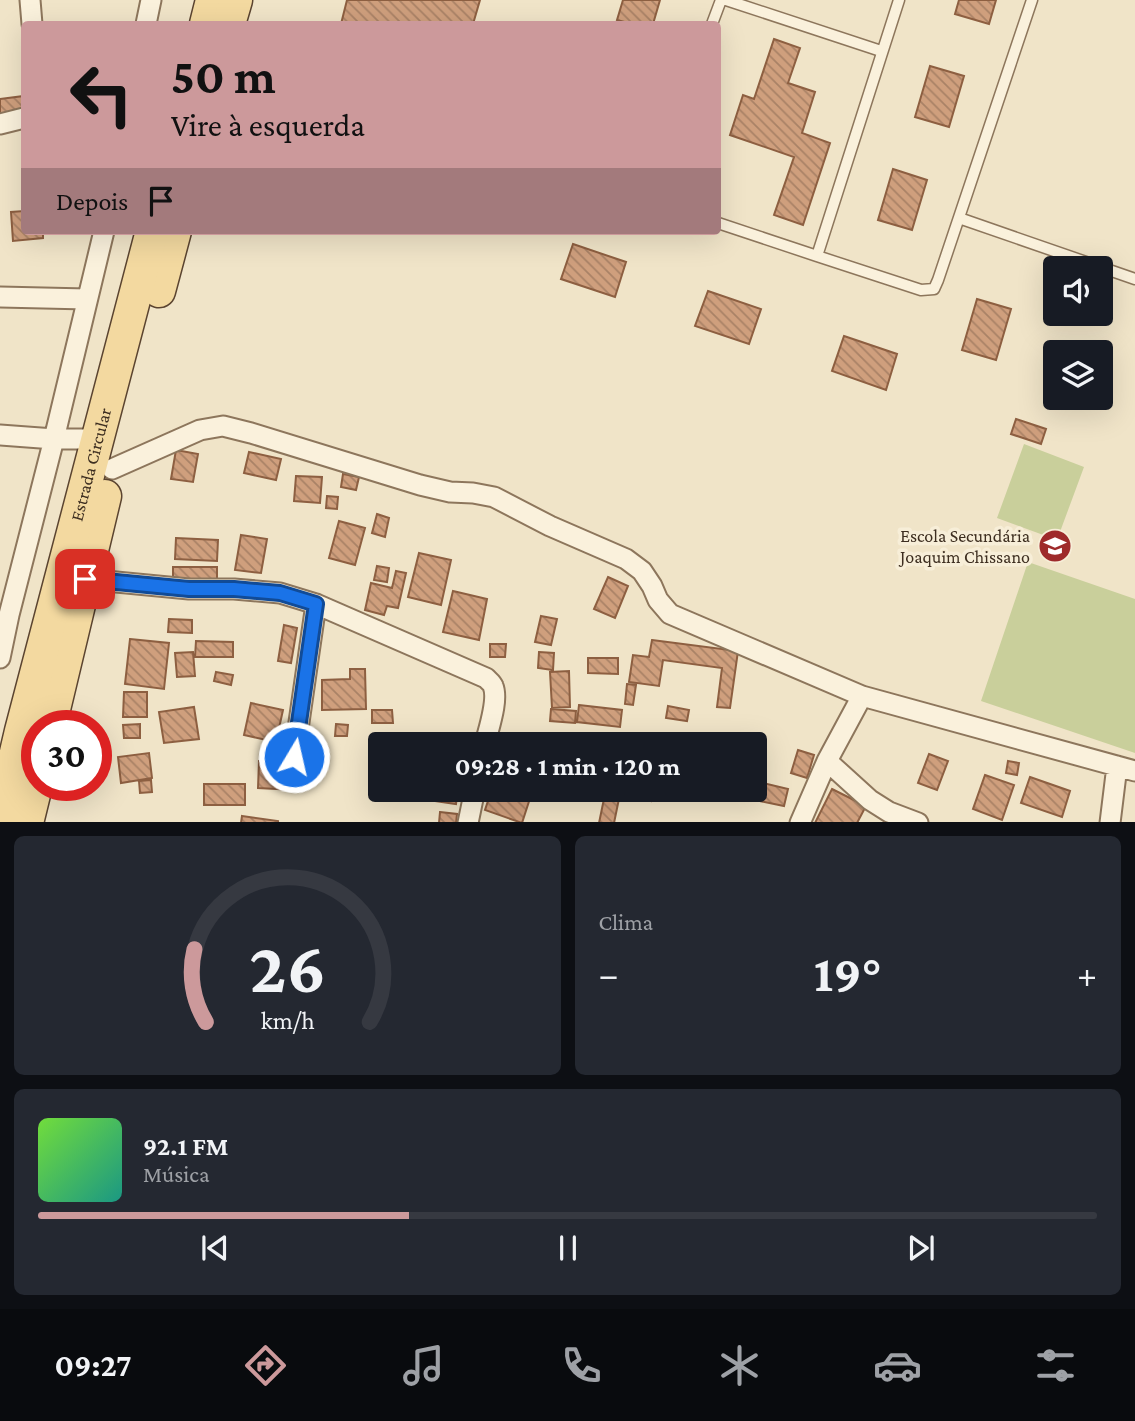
<!DOCTYPE html>
<html lang="pt">
<meta charset="utf-8">
<style>
body{margin:0;font-family:"Crimson Pro",serif;background:#242831;color:#f1f3f6;height:100vh;display:flex;flex-direction:column;font-size:26px;white-space:nowrap}
*{box-sizing:border-box;margin:0}
p{font-size:23px;color:#9ea1a6}
.icon{flex:none;width:38px;height:38px;fill:none;stroke:currentColor;stroke-width:2;stroke-linecap:round;stroke-linejoin:round}
.map{position:relative;height:822px;overflow:hidden}
.drawer{display:flex;flex-direction:column;gap:14px;padding:14px;background:#0d0f14;flex:1}
.drawer>*{flex:none}
.banner{position:absolute;left:21px;top:21px;width:700px;height:214px;border-radius:7px;box-shadow:0 7px 28px #0002;background:#cc999b;color:#111;overflow:hidden}
.fabs{position:absolute;left:1043px;top:256px;display:grid;gap:14px}
.fabs a{display:grid;place-items:center;width:70px;height:70px;border-radius:7px;background:#171b24;box-shadow:0 7px 28px #0002;font-size:35px}
.speed{position:absolute;left:21px;top:710px;display:flex;gap:14px;font-size:35px;font-weight:700;text-align:center}
.speed>*{display:grid;place-content:center;width:91px;height:91px;border-radius:50%;background:#171b24;box-shadow:0 7px 28px #0002;line-height:1}
.speed .limit{border:10px solid #d22;background:#fff;color:#111}
.pin{position:absolute;display:grid;place-items:center;width:60px;height:60px;color:#fff;margin:-30px;border-radius:14px;box-shadow:0 4px 10px #0006}
.me{position:absolute;width:77px;margin:-38px;rotate:9deg;stroke-linejoin:round;filter:drop-shadow(0 0 5px #0008)}
.turn{display:flex;align-items:center;gap:24px;height:147px;padding:0 35px;font-size:32px}
.turn .icon{width:91px;height:91px;stroke-width:2.5}
.turn b{display:block;font-size:49px;line-height:60px}
.then{display:flex;align-items:center;height:66px;padding:0 35px;background:#0003;gap:14px;font-size:26px}
.big{font-size:52px;font-weight:700;line-height:1.1}
.drawer .tile{flex:1;display:flex;flex-direction:column;justify-content:center;gap:10px;min-width:0;padding:0 24px;border-radius:10px;background:#242831}
.drawer .dial{align-items:center;gap:0}
.dial svg{height:182px;overflow:visible;fill:none;stroke:#363941;stroke-width:7;stroke-linecap:round;text-anchor:middle}
.dial text{fill:#f1f3f6;stroke:none}
.song{display:flex;align-items:center;gap:21px}
.cover{width:84px;height:84px;border-radius:10px;background:linear-gradient(135deg,hsl(100 70% 55%),hsl(170 70% 35%))}
.played{height:7px;border-radius:4px;background:linear-gradient(90deg,#cc999b 35%,#363941 35%)}
.keys{display:flex;justify-content:space-around;direction:ltr}
.heat{display:flex;justify-content:space-between;align-items:center;font-size:38px;direction:ltr}
.drawer .tiles{flex:1;display:grid;gap:14px;grid-template-columns:1fr 1fr}
.tile:last-child{grid-column:span 2}
.trip{position:absolute;left:368px;top:732px;width:399px;height:70px;border-radius:7px;background:#171b24;box-shadow:0 7px 28px #0002;font-weight:700;line-height:70px;text-align:center}
.tab-bar{display:flex;height:112px;justify-content:space-around;align-items:center;background:#090b0e;color:#9ea1a6}
.tab-bar .icon{width:49px;height:49px}
.tab-bar .selected{color:#cc999b}
.tab-bar b{font-size:32px;color:#f1f3f6}
.map>svg:first-child{display:block}
.green{fill:#c9cf9b}
.building{fill:url(#building-back-hatch);stroke:#8d5f41;stroke-width:2}
.lines{fill:none;stroke-linecap:round;stroke-linejoin:round}
.lane-casing{stroke:#8d765c;stroke-width:13}
.street-casing{stroke:#8d765c;stroke-width:23}
.primary-casing{stroke:#5b4430;stroke-width:35}
.lane{stroke:#faf1dc;stroke-width:10}
.street{stroke:#faf1dc;stroke-width:19}
.primary{stroke:#f3d9a0;stroke-width:32}
.route-casing{stroke:#114b97;stroke-width:18}
.route{stroke:#1a73e8;stroke-width:12}
.labels{text-anchor:middle;stroke-width:7;stroke-linejoin:round;paint-order:stroke}
.street-label{font-size:18px;fill:#3d2e20;stroke:#f7eed8}
.poi-label{font-size:18px;fill:#3d2e20;stroke:#f7eed8;text-anchor:end}
</style>
<div class="map">
<svg width="1135" height="823" viewBox="0 0 1135 823">
<defs>
<pattern id="building-back-hatch" width="6" height="6" patternUnits="userSpaceOnUse" patternTransform="scale(1.75)"><rect width="6" height="6" fill="#cf9f7d"/><path d="M-1 5l2 2M0 0l6 6M5-1l2 2" fill="none" stroke="#a98266"/></pattern>
</defs>
<rect width="100%" height="100%" fill="#f0e4c8"/>
<path class="green" d="M1024,444L1084,467L1057,540L997,518Z
M1028,562L1135,599V753L981,701Z"/>
<path class="building" d="M347,0H480L473,24H341Z
M623,0H660L653,24H632L617,20Z
M959,0H996L989,24L955,14Z
M774,39L800,48L788,83L815,92L802,133L830,143L803,225L774,215L794,157L730,135L743,95L754,99Z
M930,66L964,76L949,127L915,117Z
M24,96V115L0,117V99Z
M893,169L927,180L912,230L878,220Z
M24,211V231H43V238L13,241L11,212Z
M573,244L626,262L615,297L561,279Z
M708,291L761,309L749,344L695,326Z
M977,299L1011,309L996,360L962,350Z
M844,336L897,354L886,390L832,371Z
M1016,419L1046,429L1041,444L1011,434Z
M176,450L198,454L193,482L171,479Z
M249,452L281,459L276,480L244,473Z
M343,474L359,477L356,490L341,487Z
M296,476L322,477L320,503L294,501Z
M327,496L338,497L337,509L326,508Z
M377,514L389,518L385,537L372,533Z
M339,521L365,528L355,565L329,558Z
M241,535L267,539L261,573L235,570Z
M176,538L218,540L217,561L175,559Z
M419,553L451,560L441,605L408,597Z
M377,566L389,568L387,582L374,580Z
M173,567H217V583L173,582Z
M396,571L406,573L398,608L387,606L384,615L365,610L371,583L392,588Z
M608,577L628,586L615,618L594,609Z
M453,591L487,599L479,640L443,632Z
M541,616L557,619L551,645L535,642Z
M169,619L192,620V633L168,632Z
M284,625L297,628L291,663L278,661Z
M130,639L169,643L164,689L125,684Z
M652,640L738,651L730,708L717,707L722,668L663,660L659,686L629,682L633,655L649,657Z
M196,641L233,642V657H195Z
M490,644H506L505,657H490Z
M193,652L195,676L177,677L175,653Z
M539,652L554,653L553,670L538,668Z
M588,658H618V674L588,673Z
M350,669H365L366,709L322,710V680L350,679Z
M569,671L570,707L552,708L550,672Z
M216,672L233,675L231,685L214,681Z
M627,684L636,685L633,705L625,704Z
M124,692H147V717H123Z
M251,703L283,710L276,742L244,735Z
M579,705L622,710L620,727L577,722Z
M668,706L689,710L687,721L666,718Z
M194,707L199,739L164,743L159,712Z
M551,709L576,711L575,723L550,721Z
M372,710H392L393,723H372Z
M140,724V738H124L123,725Z
M336,724L348,725L347,736H335Z
M798,750L814,755L807,778L791,773Z
M149,753L152,778L121,783L118,757Z
M929,754L948,761L937,790L918,783Z
M259,761L296,763L295,790L258,788Z
M1008,761L1019,763L1017,775L1006,773Z
M985,775L1014,785L1002,820L973,809Z
M1030,777L1070,791L1062,817L1021,803Z
M151,780L152,792L140,793L139,781Z
M759,782L788,789L784,806L755,800Z
M204,784H245V805H204Z
M389,789H399V801H389Z
M415,789H458L456,804L414,798Z
M492,789H533L522,823L485,810Z
M606,789H621L614,823H599Z
M621,789H653L651,801L620,795Z
M832,789L866,806L857,823H815Z
M440,812L457,814L456,823H439Z
M242,816L278,821V823H241Z"/>
<g class="lines">
<defs>
<path id="lane" d="M726,0L881,51
M899,0L817,256L921,290L934,289L938,280L1032,0
M712,24L721,0
M959,218L1135,279
M718,223L817,256"/>
<path id="street" d="M30,0L32,24
M146,24L151,0
M0,124L24,118
M0,297L87,299
M0,435L54,439L9,615L0,658
M97,439H54L104,231
M112,469L200,430L223,426L251,433L420,485L450,492L473,493L494,497L550,526L626,559L642,571L652,586L658,600L670,614L862,696L1135,771
M85,579L189,589H234L280,593L316,604L486,678C489,681 492,683 493,686C499,700 488,730 485,744
M294,757L316,604
M827,761L870,800L889,812L918,823
M468,823L475,789
M800,823L827,761L862,696
M1110,823L1117,766"/>
<g id="primary">
<path d="M206,24L212,0"/>
<path d="M229,24L236,0"/>
<path d="M159,291L175,231"/>
<path d="M50,726L105,496"/>
<path id="s1" d="M0,821L21,731L152,231"/>
<path d="M27,823L37,782"/>
</g>
</defs>
<use href="#lane" class="lane-casing"/>
<use href="#street" class="street-casing"/>
<use href="#primary" class="primary-casing"/>
<use href="#lane" class="lane"/>
<use href="#street" class="street"/>
<use href="#primary" class="primary"/>
</g>
<g class="lines">
<defs>
<path id="route" d="M85,579L189,589H234L280,593L316,604L294,757"/>
</defs>
<use href="#route" class="route-casing"/>
<use href="#route" class="route"/>
</g>
<defs>
<symbol id="school-disc" viewBox="-11 -11 22 22"><circle r="9.5" fill="#9e2a2b" stroke="#f7eed8"/><path d="M0-5L7-2L0 1L-7-2ZM-4 1L0 2.5L4 1V4Q0 6-4 4Z" fill="#fff"/></symbol>
</defs>
<g fill-rule="evenodd">
<use href="#school-disc" x="1036" y="527" width="38" height="38"/>
</g>
<g class="labels">
<g class="street-label">
<text dy="6" stroke="none"><textPath href="#s1" startOffset="368">Estrada Circular</textPath></text>
</g>
<g class="poi-label">
<text x="1030" y="542">Escola Secundária<tspan x="1030" dy="21">Joaquim Chissano</tspan></text>
</g>
</g>
</svg>
<div class="fabs">
<a><svg class="icon" aria-label="sound" viewBox="0 0 24 24"><path d="M4 9h4l5-4v14l-5-4H4zM17 9q2 3 0 6"/></svg></a>
<a><svg class="icon" aria-label="layers" viewBox="0 0 24 24"><path d="M12 4l9 5-9 5-9-5zM3 14l9 5 9-5"/></svg></a>
</div>
<div class="speed"><div class="limit">30</div></div>
<div class="pin" style="left:85px;top:579px;background:#d93025"><svg class="icon" aria-label="arrive" viewBox="0 0 24 24"><path d="M6 21V4h12l-3 4 3 4H6"/></svg></div>
<svg class="me" style="left:294px;top:757px" viewBox="-20 -20 40 40"><circle r="17" fill="#1a73e8" stroke="#fff" stroke-width="3"/><path d="M0-11L8 9 0 5-8 9z" fill="#fff"/></svg>
<div class="trip">09:28 · 1 min · 120 m</div>
<div class="banner">
<div class="turn"><svg class="icon" aria-label="left" viewBox="0 0 24 24"><path d="M17 20v-9H6M10 6l-5 5 5 5"/></svg><div><b>50 m</b>Vire à esquerda</div></div>
<div class="then">Depois<svg class="icon" aria-label="arrive" viewBox="0 0 24 24"><path d="M6 21V4h12l-3 4 3 4H6"/></svg></div>
</div>
</div>
<section class="drawer">
<div class="tiles">
<div class="tile dial"><svg viewBox="0 0 100 80">
<path d="M14 69A42 42 0 1 1 86 69"/>
<path d="M14 69A42 42 0 0 1 9 37" stroke="#cc999b"/>
<text x="50" y="56" font-size="32" font-weight="700">26</text>
<text x="50" y="72" font-size="11">km/h</text>
</svg></div>
<div class="tile"><p>Clima</p>
<div class="heat"><a>−</a><b class="big">19°</b><a>+</a></div>
</div>
<div class="tile">
<div class="song"><i class="cover"></i><div><b>92.1 FM</b><p>Música</p></div></div>
<div class="played"></div>
<div class="keys"><svg class="icon" aria-label="previous" viewBox="0 0 24 24"><path d="M18 5L8 12l10 7zM5 5v14"/></svg><svg class="icon" aria-label="pause" viewBox="0 0 24 24"><path d="M8 5v14M16 5v14"/></svg><svg class="icon" aria-label="next" viewBox="0 0 24 24"><path d="M6 5l10 7-10 7zM19 5v14"/></svg></div>
</div>
</div>
</section>
<nav class="tab-bar">
<b>09:27</b>
<svg class="icon selected" aria-label="directions" viewBox="0 0 24 24"><path d="M12 3l9 9-9 9-9-9zM9 14v-3h6M13 9l2 2-2 2"/></svg>
<svg class="icon" aria-label="music" viewBox="0 0 24 24"><path d="M9 18V5l10-2v13"/><circle cx="6" cy="18" r="3"/><circle cx="16" cy="16" r="3"/></svg>
<svg class="icon" aria-label="phone" viewBox="0 0 24 24"><path d="M5 4h4l2 5-3 2q2 4 5 5l2-3 5 2v4C11 20 4 13 5 4z"/></svg>
<svg class="icon" aria-label="climate" viewBox="0 0 24 24"><path d="M12 3v18M4 7l16 10M4 17L20 7"/></svg>
<svg class="icon" aria-label="car" viewBox="0 0 24 24"><path d="M5 17H2v-5l4-1 3-4h7l3 4 3 1v5h-3M9 17h6M6 11h13"/><circle cx="7" cy="17" r="2"/><circle cx="17" cy="17" r="2"/></svg>
<svg class="icon" aria-label="filters" viewBox="0 0 24 24"><path d="M4 7h16M4 17h16"/><circle cx="9" cy="7" r="2"/><circle cx="15" cy="17" r="2"/></svg>
</nav>
